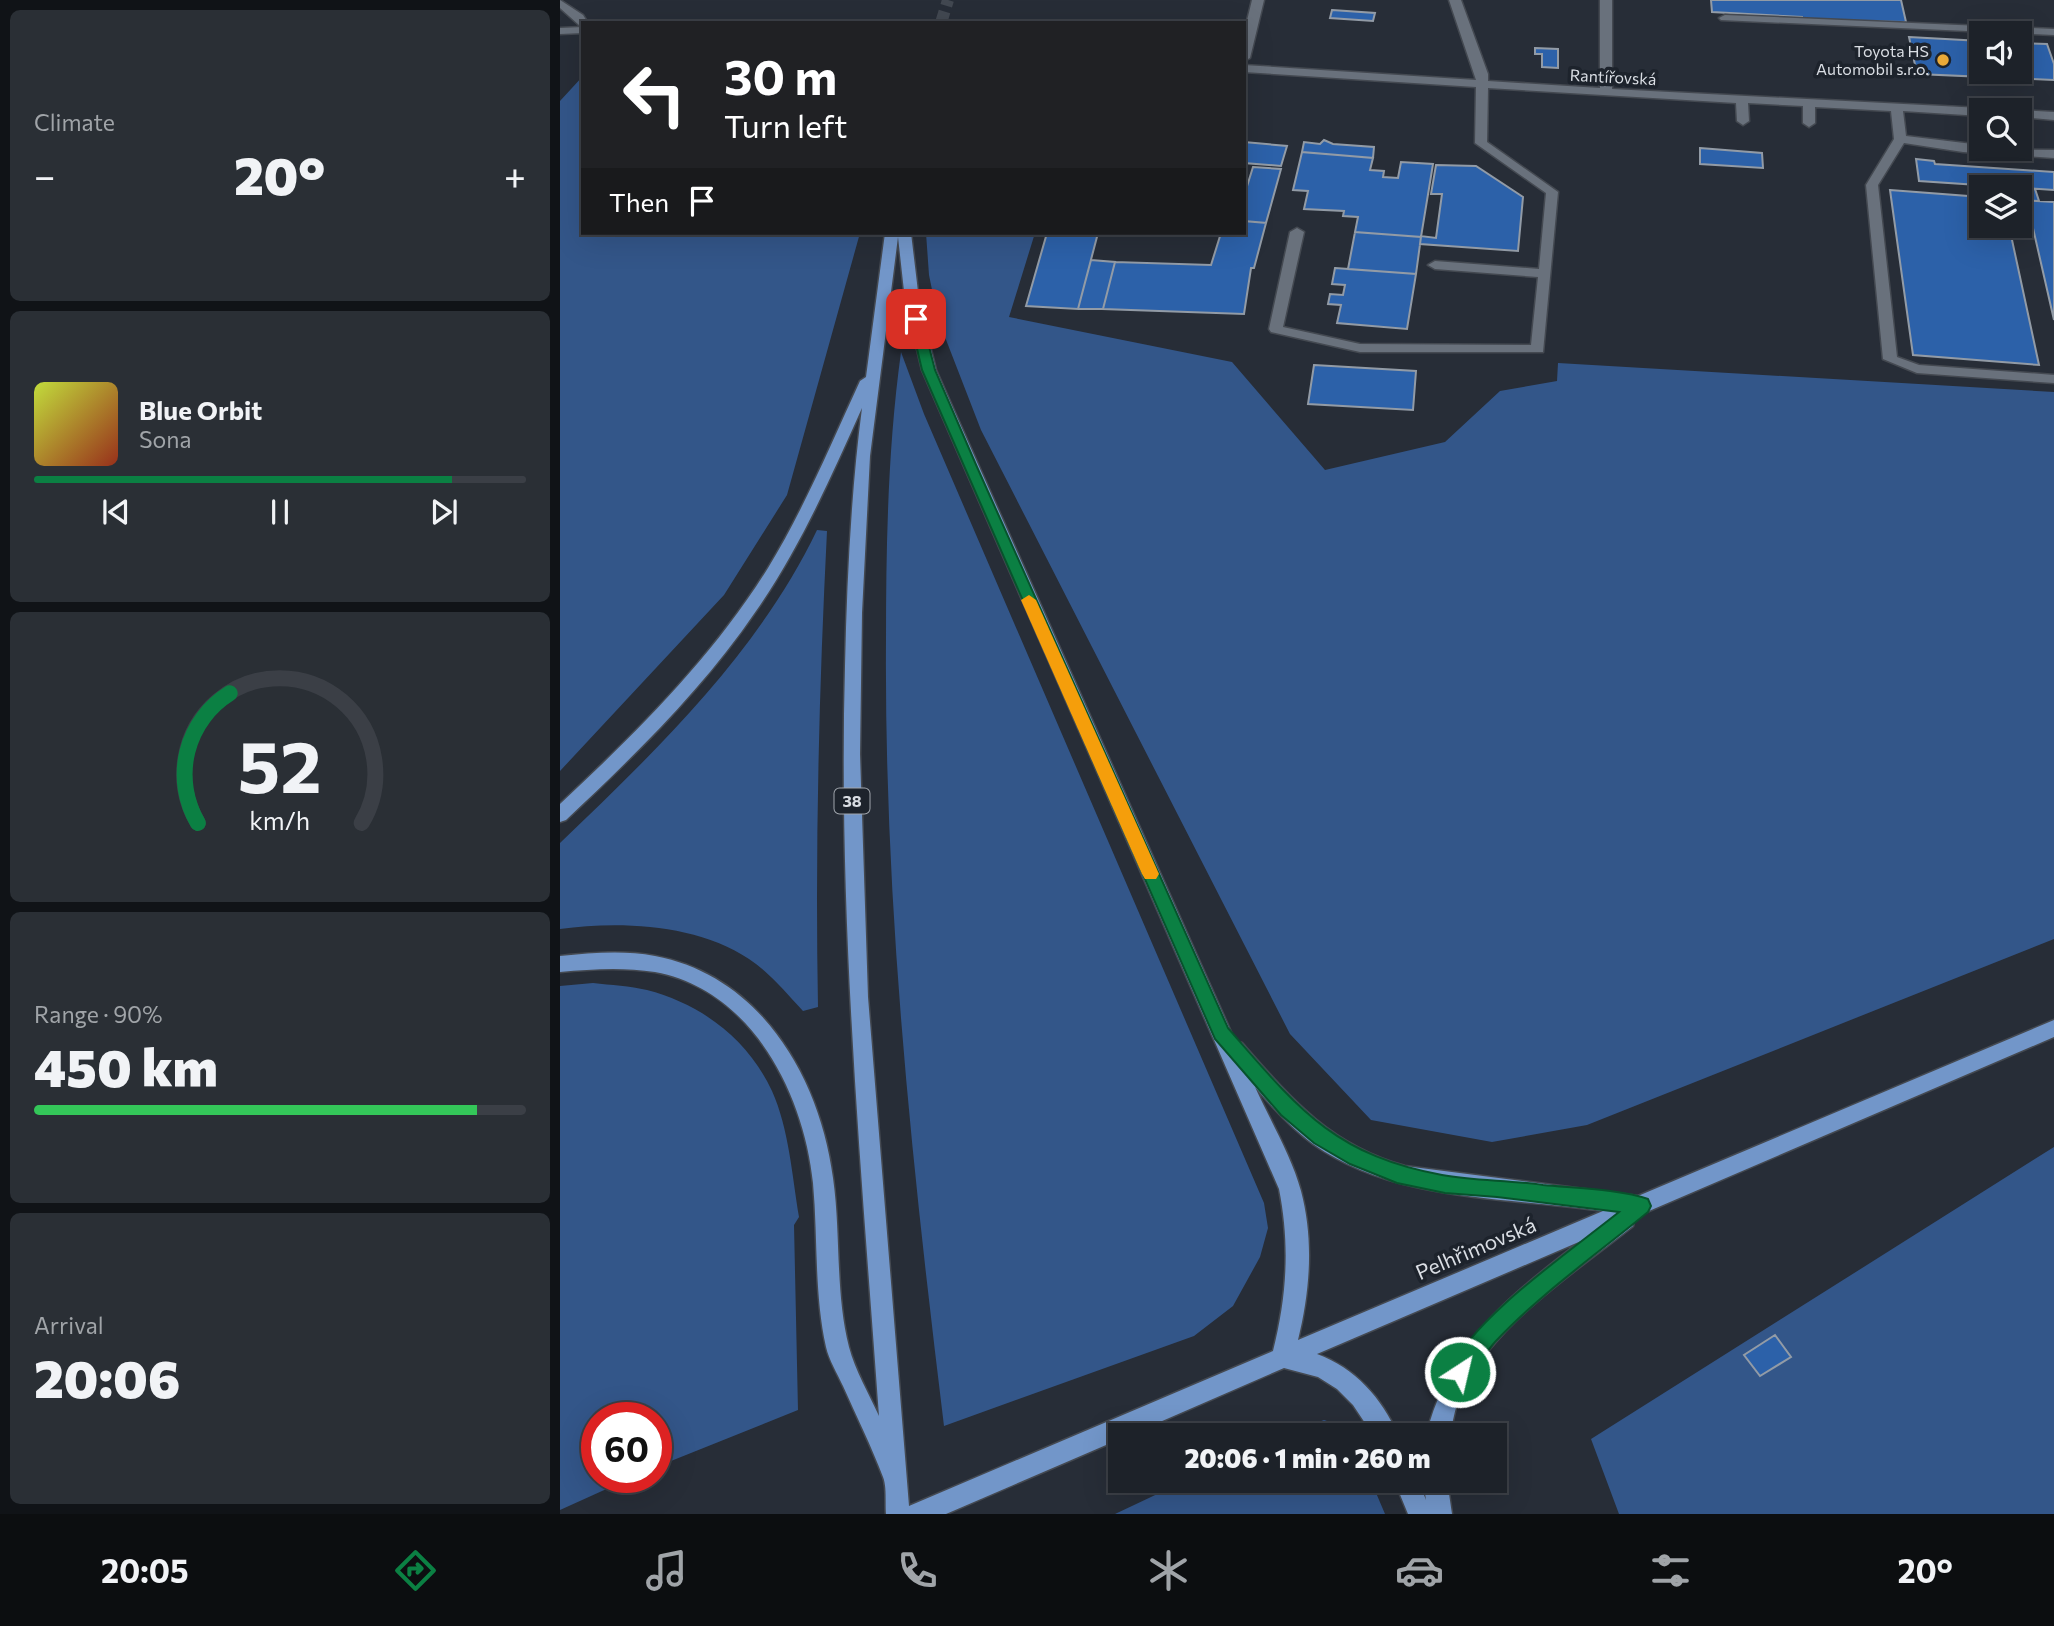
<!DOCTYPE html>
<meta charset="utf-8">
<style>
body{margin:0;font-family:Commissioner,sans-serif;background:#2a2f35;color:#f1f3f6;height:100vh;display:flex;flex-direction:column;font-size:26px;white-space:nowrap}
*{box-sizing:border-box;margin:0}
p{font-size:23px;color:#a0a4a8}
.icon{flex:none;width:38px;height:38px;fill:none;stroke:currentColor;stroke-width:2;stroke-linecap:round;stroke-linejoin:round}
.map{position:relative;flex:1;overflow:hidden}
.sheet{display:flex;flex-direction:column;gap:10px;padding:10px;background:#101317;width:560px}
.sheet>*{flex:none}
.top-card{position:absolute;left:21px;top:21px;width:665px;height:214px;border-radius:0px;box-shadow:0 7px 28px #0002,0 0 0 2px #3b3f46;background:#202124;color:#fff;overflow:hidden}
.fabs{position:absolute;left:1409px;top:21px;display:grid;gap:14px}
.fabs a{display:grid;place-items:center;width:63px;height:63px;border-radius:0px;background:#1d2229;box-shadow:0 7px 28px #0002,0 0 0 2px #3b3f46;font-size:35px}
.speed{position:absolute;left:21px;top:1402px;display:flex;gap:14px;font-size:35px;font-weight:700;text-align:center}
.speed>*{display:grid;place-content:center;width:91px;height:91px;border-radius:50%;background:#1d2229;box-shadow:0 7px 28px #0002,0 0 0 2px #3b3f46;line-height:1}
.speed .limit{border:10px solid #d22;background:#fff;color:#111}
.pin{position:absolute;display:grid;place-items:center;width:60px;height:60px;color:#fff;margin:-30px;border-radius:14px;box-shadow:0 4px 10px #0006}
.me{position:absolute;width:77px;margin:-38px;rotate:35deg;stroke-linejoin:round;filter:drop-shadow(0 0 5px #0008)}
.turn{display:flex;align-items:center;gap:24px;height:147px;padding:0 28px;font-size:32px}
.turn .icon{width:91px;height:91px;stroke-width:2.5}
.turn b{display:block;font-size:49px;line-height:60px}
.then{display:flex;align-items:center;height:66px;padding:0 28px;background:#0003;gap:14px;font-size:26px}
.big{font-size:52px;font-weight:800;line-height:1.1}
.sheet .widget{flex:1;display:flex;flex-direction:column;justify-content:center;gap:10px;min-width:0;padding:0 24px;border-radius:10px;background:#2a2f35}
.sheet .dial{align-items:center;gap:0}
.dial svg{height:182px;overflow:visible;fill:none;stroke:#3b3f46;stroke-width:7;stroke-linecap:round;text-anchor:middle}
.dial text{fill:#f1f3f6;stroke:none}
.song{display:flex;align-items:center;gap:21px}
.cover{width:84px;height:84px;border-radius:10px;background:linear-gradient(135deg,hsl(70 70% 55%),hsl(10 70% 35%))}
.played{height:7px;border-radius:4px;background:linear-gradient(90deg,#0b8043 85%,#3b3f46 85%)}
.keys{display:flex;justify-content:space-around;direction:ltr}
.heat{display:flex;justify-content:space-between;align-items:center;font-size:38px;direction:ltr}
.charge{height:10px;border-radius:5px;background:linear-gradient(90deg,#34c759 90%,#3b3f46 0)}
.trip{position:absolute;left:548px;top:1423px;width:399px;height:70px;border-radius:0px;background:#1d2229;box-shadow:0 7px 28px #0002,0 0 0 2px #3b3f46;font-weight:800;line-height:70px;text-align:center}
.dock{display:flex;height:112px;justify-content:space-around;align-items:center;background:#0c0e10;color:#a0a4a8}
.dock .icon{width:49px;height:49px}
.dock .selected{color:#0b8043}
.dock b{font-size:32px;color:#f1f3f6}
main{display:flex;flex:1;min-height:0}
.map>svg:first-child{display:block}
.green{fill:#335689}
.building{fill:#2c61a9;stroke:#929ba6;stroke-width:2}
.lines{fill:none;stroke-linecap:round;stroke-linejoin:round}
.major-tunnel{stroke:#424851;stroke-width:12;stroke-dasharray:12 6;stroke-linecap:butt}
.minor-casing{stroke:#444951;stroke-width:3}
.major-casing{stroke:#444951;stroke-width:3}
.minor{fill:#69717c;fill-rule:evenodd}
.major{fill:#7296c9;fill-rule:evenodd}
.route{fill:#0b8043;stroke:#07532c;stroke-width:2}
.slow{fill:#f59e0b}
.poi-dot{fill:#eaaa39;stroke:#1d232c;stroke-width:2.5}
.labels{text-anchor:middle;stroke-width:7;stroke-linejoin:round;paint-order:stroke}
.far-poi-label{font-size:16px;fill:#dadee4;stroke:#1d232c;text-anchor:end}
.far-street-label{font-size:16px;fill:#dadee4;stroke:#1d232c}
.shield{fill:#1d232c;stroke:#a1a6ad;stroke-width:2}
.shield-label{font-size:16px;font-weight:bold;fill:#dadee4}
.near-street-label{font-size:21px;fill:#dadee4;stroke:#1d232c}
</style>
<main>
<section class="sheet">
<div class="widget"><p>Climate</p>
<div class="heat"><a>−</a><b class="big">20°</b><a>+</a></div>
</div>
<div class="widget">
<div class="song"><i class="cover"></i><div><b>Blue Orbit</b><p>Sona</p></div></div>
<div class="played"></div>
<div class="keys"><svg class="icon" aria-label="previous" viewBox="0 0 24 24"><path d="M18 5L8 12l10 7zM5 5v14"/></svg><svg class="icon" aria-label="pause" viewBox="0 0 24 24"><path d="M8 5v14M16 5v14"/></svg><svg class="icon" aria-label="next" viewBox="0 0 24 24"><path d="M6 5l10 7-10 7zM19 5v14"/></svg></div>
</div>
<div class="widget dial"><svg viewBox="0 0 100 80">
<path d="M14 69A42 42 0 1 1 86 69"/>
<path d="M14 69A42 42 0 0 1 28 12" stroke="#0b8043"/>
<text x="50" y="56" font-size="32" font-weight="700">52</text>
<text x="50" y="72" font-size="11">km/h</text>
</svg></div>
<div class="widget"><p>Range · 90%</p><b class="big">450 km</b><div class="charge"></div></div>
<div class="widget"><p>Arrival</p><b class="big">20:06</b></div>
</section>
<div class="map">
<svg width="1494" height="1514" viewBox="0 0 1494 1514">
<rect width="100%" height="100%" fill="#272d37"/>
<path class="green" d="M23,76V233H300L227,495L164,595L0,771V101Z
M366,233H475L449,317L672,362L765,470L885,442L940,391L997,381L998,363L1494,392V939L1027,1125L932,1142L811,1120L730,1034L421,430L378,319L369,275Z
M341,352L364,414L704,1203L708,1228L700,1257L673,1306L634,1336L384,1426C352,1165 324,903 326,639C326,543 328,447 341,352Z
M257,530L267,531C259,690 255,848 258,1007L243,1011C226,993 210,973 189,959C136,924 60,921 0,929V843C97,750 198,653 257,530Z
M33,983C51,985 70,986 87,990C141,1004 188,1039 212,1091C229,1129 232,1175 239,1217L234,1225L238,1410L96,1467V1418H37V1477H73L0,1510V986Z
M1494,1147V1514H1059L1031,1439Z
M764,1420L776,1424L788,1435H724Z
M627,1480L811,1481L825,1514H555Z"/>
<path class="building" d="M1151,0H1341L1346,22L1242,20V17L1152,12Z
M772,10L815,13L813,21L770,18Z
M1349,37L1421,41V72H1460V43L1487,44L1494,64V80L1357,74Z
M975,48L998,49V68L982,67V54H975Z
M764,140L773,144L814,147L813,158L742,152L744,142L760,144Z
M684,142L727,146L721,166L684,163Z
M1140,148L1202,153L1203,168L1140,164Z
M742,152L813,158L810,170L824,171L823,177L838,178L841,162L873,164L861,237L795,232L798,217L783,216L784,211L744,209L748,191L733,190Z
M1356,159L1374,161L1375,164L1494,172V190L1359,181Z
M876,165L916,166L963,197L958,251L860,244L861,236L876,238L882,194H871Z
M693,167L721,169L706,223L684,221V196Z
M1460,188L1475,189L1479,201L1460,200Z
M1330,190L1421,197V226H1449L1479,365L1353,355Z
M1460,200L1494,202V320L1470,215L1460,214Z
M684,221L706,223L694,268H691L684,314L543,309L555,262L651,265L661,233H684Z
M795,232L861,237L856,274L788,269Z
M487,233H538L518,309L466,306Z
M531,260L555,262L543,309H518Z
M775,268L856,274L847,329L777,323L781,305L768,304L770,294L783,295L785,285L772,284Z
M754,365L856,371L853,410L748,404Z
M1215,1335L1231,1357L1200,1376L1184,1355Z"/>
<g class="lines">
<path class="major-tunnel" d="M381,23L388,0"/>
<defs>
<path id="minor" d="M0,0L23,15L28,23L19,25L0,8Z
M692,0H704L690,58L684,61V33Z
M889,0H901L928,74V81L1040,88V0H1052V89L1421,108L1426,110H1421V116L1343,111L1346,136L1421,145V149L1494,150V158L1403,152L1344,143L1318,185L1337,357L1359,365L1494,375V383L1357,373L1323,359L1306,185L1334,139L1331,111L1255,107V123L1249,127L1243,123V106L1188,103L1189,121L1183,125L1177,121L1176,103L928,88L927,142L998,192L983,352H800L711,332L709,329L730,232L737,228L744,232L723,327L800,344L971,345L978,277L875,269L868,265L875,261L979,269L986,193L915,143L916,87L684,72V65L916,80Z
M1165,15L1494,29V35L1161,20L1159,18Z
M23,27V33L0,34V28Z
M1460,110L1494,112V120L1460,117Z"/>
<path id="major" d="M325,233H351L359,300L376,370L675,1041L682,1043C732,1100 770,1145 845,1166L1078,1196L1494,1020V1037L1075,1217L1073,1226C1014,1273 924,1330 897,1404C894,1414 892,1425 890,1435H866C891,1341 947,1298 1021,1241L757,1354C795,1368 822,1398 838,1435H813L793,1405L777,1389L758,1377L724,1368L570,1435H560V1439L386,1514H326C325,1503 327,1487 323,1477C312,1448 296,1415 283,1386C277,1373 269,1360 266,1347C254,1293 258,1237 253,1183C244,1094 192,990 95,972C63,967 32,969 0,972V956C32,953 63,950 95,956C201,976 260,1078 273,1178C281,1234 275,1292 289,1347C295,1370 309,1394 319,1416C301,1166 278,916 285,666C287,580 291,493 302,408C271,477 240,548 196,611C143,689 75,755 6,820L0,822V804C77,732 152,658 208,568C244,509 271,444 300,381L306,377ZM338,237L345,300L362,370L719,1189C730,1245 727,1295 713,1351L349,1506L308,997L300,754L302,613L310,456ZM695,1087C713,1108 731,1128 753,1144C835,1202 948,1197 1043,1211L738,1340C750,1291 754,1240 741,1191C732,1157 710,1120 695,1087Z
M834,1480H858L866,1500L863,1480H887L892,1514H848Z"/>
</defs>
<use href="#minor" class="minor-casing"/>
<use href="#major" class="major-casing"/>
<use href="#minor" class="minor"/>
<use href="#major" class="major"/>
</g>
<path class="route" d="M356,316L362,319L375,370L417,467L668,1028C737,1107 773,1155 882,1175C914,1181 949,1180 983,1185C1013,1188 1061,1189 1088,1199L1091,1206L1088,1212C1037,1254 980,1294 935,1342C924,1354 914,1376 900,1382L892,1379L889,1372C912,1318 1012,1250 1059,1212L937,1197L885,1193L837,1183L790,1164L754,1143L721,1115L655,1039L362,370L350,319Z"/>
<path class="slow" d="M469,595L476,600L599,874L596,879H585L582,874L461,600Z"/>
<circle class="poi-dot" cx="1383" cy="60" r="7"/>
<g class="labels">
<g class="far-poi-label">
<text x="1369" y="57">Toyota HS<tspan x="1369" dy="18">Automobil s.r.o.</tspan></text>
</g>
<g class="far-street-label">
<text transform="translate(1053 77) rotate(3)" y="6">Rantířovská</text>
</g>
<rect class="shield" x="274.5" y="788.5" width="35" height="25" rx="5"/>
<g class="shield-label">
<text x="292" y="807">38</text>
</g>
<g class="near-street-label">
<text transform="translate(916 1249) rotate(-23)" y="7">Pelhřimovská</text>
</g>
</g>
</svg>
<div class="fabs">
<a><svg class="icon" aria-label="sound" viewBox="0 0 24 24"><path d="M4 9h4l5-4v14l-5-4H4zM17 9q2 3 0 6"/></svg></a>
<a><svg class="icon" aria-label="search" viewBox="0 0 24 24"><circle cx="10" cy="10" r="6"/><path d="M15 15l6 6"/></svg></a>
<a><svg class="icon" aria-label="layers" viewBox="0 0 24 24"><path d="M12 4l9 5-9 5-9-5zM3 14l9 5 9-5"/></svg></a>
</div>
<div class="speed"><div class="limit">60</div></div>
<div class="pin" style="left:356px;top:319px;background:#d93025"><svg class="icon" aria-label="arrive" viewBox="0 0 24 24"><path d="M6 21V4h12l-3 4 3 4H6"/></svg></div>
<svg class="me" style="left:900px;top:1372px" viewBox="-20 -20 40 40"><circle r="17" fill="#0b8043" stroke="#fff" stroke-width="3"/><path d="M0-11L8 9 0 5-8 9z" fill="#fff"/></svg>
<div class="trip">20:06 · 1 min · 260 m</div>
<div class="top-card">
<div class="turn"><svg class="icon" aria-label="left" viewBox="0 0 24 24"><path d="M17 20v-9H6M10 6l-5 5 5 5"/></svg><div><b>30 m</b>Turn left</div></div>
<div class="then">Then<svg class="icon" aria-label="arrive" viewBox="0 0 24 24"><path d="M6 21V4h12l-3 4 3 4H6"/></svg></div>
</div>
</div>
</main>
<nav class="dock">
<b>20:05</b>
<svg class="icon selected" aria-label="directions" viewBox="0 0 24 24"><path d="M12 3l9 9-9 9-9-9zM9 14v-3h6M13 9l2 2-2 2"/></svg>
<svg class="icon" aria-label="music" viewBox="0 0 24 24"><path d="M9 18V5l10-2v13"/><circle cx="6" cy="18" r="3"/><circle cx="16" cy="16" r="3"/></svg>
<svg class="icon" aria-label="phone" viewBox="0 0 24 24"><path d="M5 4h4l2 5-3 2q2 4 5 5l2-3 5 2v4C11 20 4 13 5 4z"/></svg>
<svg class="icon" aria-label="climate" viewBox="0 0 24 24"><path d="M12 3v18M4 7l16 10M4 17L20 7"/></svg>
<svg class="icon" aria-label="car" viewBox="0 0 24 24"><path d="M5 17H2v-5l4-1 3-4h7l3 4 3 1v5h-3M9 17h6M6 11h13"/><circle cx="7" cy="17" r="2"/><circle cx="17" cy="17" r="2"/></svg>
<svg class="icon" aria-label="filters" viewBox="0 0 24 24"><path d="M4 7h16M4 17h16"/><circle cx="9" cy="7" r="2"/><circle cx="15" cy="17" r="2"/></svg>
<b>20°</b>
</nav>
